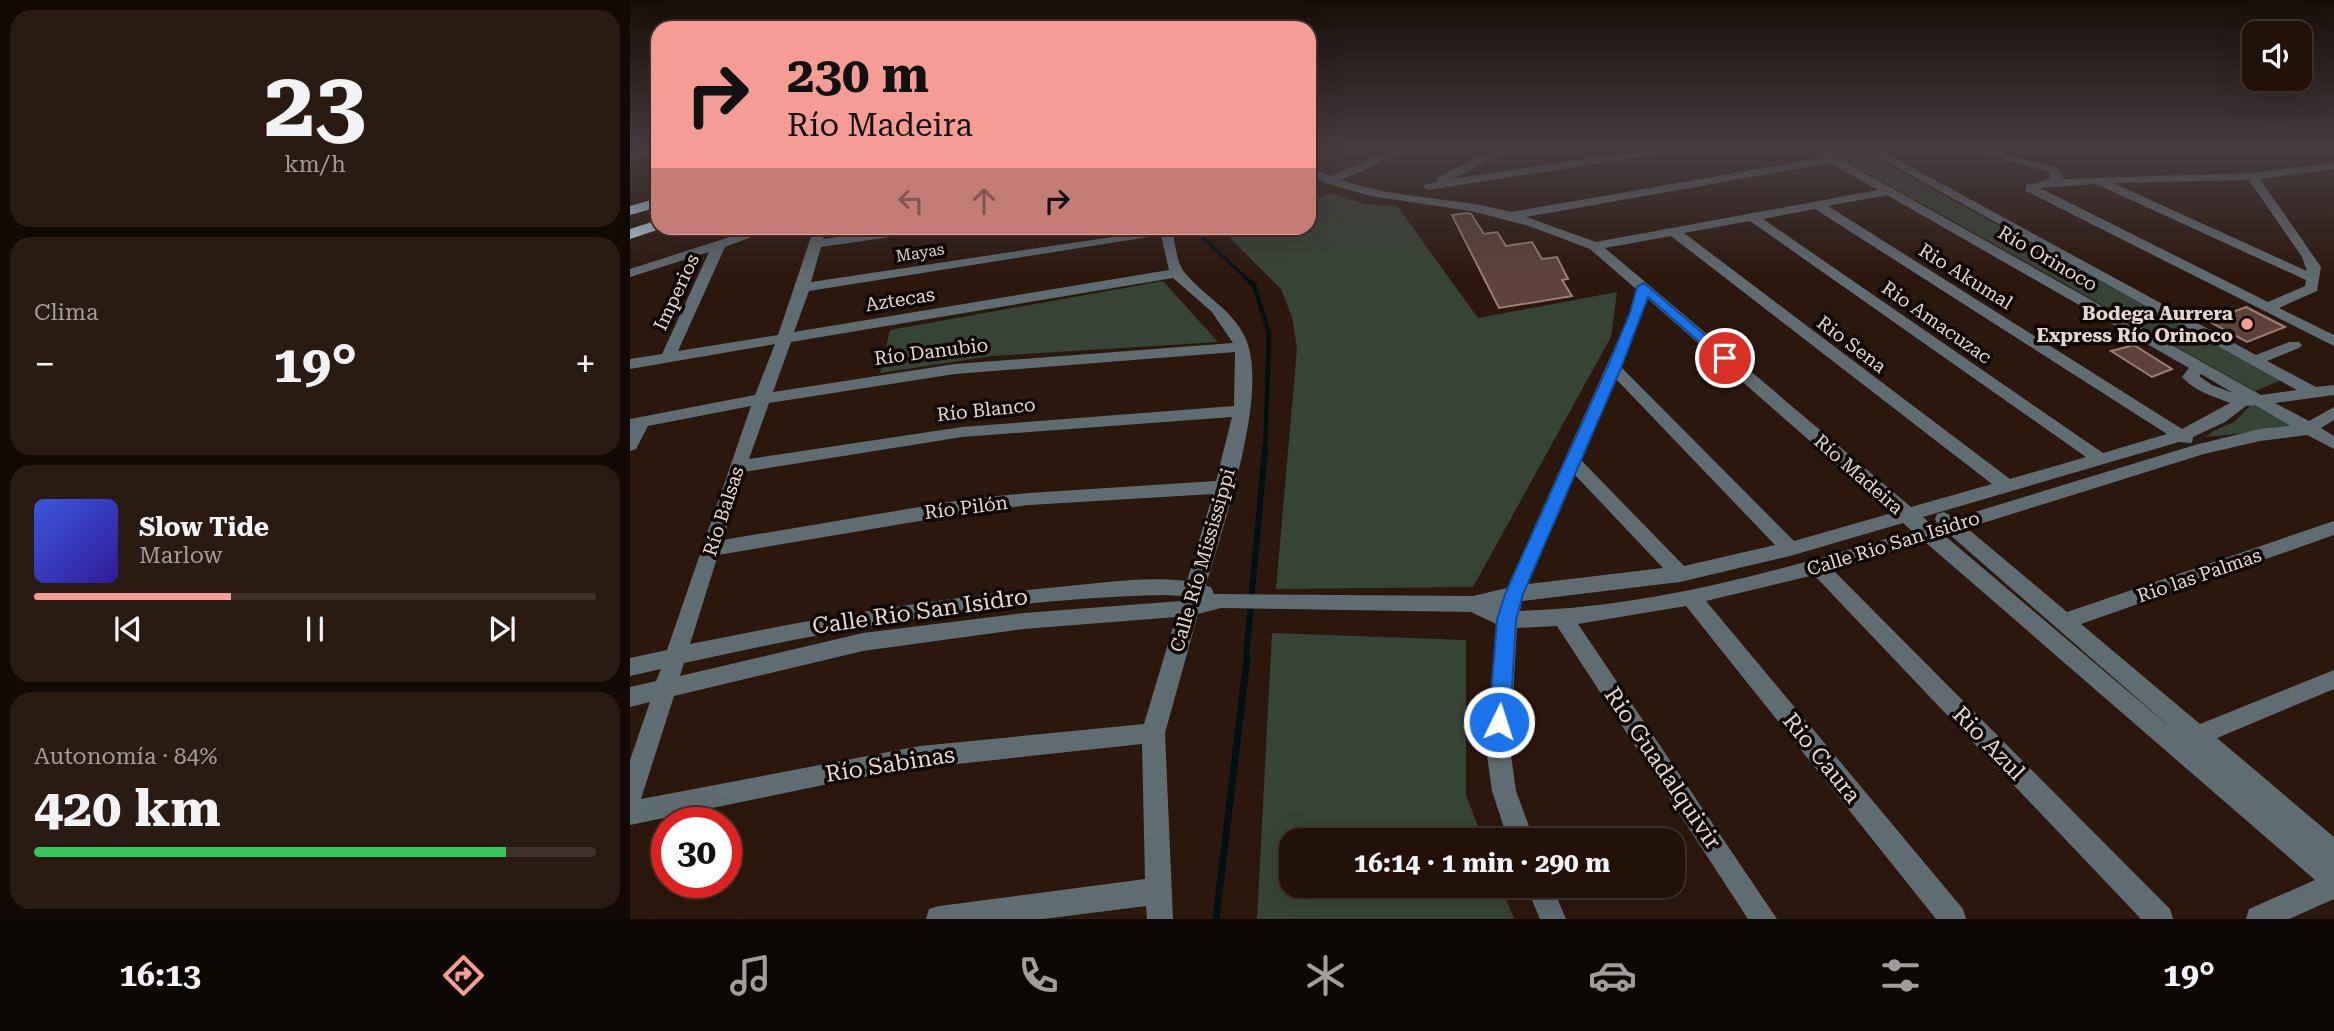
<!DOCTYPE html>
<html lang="es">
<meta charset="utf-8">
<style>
body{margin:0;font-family:"Roboto Serif",serif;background:#291a12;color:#f1f3f6;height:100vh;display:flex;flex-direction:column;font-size:26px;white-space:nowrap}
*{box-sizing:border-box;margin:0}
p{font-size:23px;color:#a29d9c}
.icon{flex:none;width:38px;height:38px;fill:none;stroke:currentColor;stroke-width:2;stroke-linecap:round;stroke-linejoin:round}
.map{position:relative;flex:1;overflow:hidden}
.details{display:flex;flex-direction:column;gap:10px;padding:10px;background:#120905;width:630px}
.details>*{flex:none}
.banner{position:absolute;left:21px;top:21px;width:665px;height:214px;border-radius:21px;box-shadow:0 7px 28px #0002,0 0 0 2px #3e312a;background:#f59c94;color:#111;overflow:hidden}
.tools{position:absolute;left:1612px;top:21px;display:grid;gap:14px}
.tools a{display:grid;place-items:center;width:70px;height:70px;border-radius:14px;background:#211109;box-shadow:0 7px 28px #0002,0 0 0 2px #3e312a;font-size:35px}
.speed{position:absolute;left:21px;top:807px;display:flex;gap:14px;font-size:35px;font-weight:700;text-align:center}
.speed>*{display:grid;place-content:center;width:91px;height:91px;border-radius:50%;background:#211109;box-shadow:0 7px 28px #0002,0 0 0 2px #3e312a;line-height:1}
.speed .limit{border:10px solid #d22;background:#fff;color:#111}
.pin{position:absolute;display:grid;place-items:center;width:60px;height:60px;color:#fff;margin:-30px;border:4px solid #fff;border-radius:50%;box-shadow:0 2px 7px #0007}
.me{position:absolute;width:77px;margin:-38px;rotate:4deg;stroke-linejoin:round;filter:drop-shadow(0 0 5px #0008)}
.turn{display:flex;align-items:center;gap:24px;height:147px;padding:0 21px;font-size:32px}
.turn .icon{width:91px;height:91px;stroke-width:2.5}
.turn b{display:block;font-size:49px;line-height:60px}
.lanes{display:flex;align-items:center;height:66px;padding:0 21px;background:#0003;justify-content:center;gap:35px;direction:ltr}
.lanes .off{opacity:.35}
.big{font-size:52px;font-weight:700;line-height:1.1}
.details .tile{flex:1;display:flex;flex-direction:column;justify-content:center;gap:10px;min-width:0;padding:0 24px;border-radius:21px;background:#291a12}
.details .dial{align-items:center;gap:0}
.dial b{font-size:91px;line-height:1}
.song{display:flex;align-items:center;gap:21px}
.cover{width:84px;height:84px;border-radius:10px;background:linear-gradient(135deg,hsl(230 70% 55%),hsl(250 70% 35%))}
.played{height:7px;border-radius:4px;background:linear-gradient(90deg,#f59c94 35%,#3e312a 35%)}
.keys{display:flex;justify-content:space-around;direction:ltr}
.heat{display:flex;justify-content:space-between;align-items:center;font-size:38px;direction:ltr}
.charge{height:10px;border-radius:5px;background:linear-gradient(90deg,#34c759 84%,#3e312a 0)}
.trip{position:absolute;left:649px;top:828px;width:406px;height:70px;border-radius:21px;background:#211109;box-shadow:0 7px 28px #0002,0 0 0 2px #3e312a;font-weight:700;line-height:70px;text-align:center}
.tab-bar{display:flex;height:112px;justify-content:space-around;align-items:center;background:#0d0704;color:#a29d9c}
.tab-bar .icon{width:49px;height:49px}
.tab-bar .on{color:#f59c94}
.tab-bar b{font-size:32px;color:#f1f3f6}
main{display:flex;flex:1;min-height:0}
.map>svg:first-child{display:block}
.green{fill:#364435}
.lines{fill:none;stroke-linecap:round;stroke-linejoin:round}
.stream-far3{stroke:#001013;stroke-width:3.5}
.stream-far2{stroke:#001013;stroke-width:4.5}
.stream-far1{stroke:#001013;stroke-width:6}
.stream{stroke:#001013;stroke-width:7}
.building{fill:#5e423a;stroke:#9b7e75;stroke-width:2}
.minor{fill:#5f6c72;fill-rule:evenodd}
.highway{fill:#bcdeec;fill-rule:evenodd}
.route{fill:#1a73e8;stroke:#114b97;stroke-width:2}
.poi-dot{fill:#f59c94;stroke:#0e0603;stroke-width:2.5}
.labels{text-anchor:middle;stroke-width:7;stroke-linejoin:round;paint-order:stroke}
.far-street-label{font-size:16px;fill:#e5d6cf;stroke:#0e0603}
.street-label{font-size:19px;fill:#e5d6cf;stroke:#0e0603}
.poi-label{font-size:19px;font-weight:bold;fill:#e5d6cf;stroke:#0e0603;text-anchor:end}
.near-street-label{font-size:23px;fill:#e5d6cf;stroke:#0e0603}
</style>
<main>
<section class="details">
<div class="tile dial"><b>23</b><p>km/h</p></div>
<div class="tile"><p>Clima</p>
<div class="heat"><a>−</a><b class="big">19°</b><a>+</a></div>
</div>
<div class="tile">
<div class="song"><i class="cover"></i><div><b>Slow Tide</b><p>Marlow</p></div></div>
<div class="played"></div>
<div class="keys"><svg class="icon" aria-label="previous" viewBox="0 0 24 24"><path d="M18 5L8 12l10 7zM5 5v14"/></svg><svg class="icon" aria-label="pause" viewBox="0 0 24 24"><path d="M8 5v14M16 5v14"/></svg><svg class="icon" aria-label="next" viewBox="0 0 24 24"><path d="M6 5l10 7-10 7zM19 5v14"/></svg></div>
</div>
<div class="tile"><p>Autonomía · 84%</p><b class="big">420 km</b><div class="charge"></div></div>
</section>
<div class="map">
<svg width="1704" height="919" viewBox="0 0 1704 919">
<rect width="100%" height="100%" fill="#2c170c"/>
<path class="green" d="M1195,149H1229L1652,380L1625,391Z
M699,193L734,204L767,206L848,318L987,292L981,337L843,587L646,589L667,349L662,317L651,289L600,238L623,228H679V202Z
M533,281L588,342L362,356L250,373L260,330Z
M1623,403L1666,428L1576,437L1583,431L1604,422Z
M642,633L836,640V795L853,840H662V886H871L884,919H627Z"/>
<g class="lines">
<path class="stream-far3" d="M563,228L622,284"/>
<path class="stream-far2" d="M621,282L624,285L639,334L635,451"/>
<path class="stream-far1" d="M616,659L635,449"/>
<path class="stream" d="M586,919L617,658"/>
</g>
<path class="building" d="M836,213L841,214L854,234L867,232L876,246L902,242L912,259L927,257L938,279L932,280L942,296L869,308L822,215Z
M1616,307L1655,327L1617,342L1578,321Z
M1504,345L1542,369L1522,377L1481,351Z"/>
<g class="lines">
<path class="minor" d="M20,149H28V153L0,161V154Z
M765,149H780L711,180C766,199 825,197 881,212L1191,158L1178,149H1192L1631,395L1667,390L1234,149H1248L1626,355L1659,342H1669L1672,345L1669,348L1637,361L1686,387L1704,385V395L1645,403L1679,421L1704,407V420L1691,428L1704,436V449L1677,435L1630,441L1574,454L1337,528L1437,612L1704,521V535L1451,624L1570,724L1704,670V689L1587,738L1704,837V899L1659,919H1616L1619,909L1685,880L1294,541L1203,570L1540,909L1543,919H1511L1184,575L1076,601L1333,909L1336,919H1306L1056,606L948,624L1147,919H1118L927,626L887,628L880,748L886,791L904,840H878L862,791L856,748L866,624L841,612L591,608L568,614L535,733L543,919H517L516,906L413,919H296L299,909L309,906L515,879L512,744L290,768L227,778L0,825V760L20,702L0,707V687L26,681L31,669L0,676V658L37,650L121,406L18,426L6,449L0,451V419L125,395L145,344L0,369V359L32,354L79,252L0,277V269L128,228H145L95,247L48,351L148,335L184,228H196L193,239L273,228H302L296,232L191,247L181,282L542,228C545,240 546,263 555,273C573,295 600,308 614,335C642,388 592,527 576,586L581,587L584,594L843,596L877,588L1000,313L1006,289L960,249L899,226L841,211L740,196L696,183L679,175V168L701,176ZM1200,163L1248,190L966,242L896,217ZM1257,195L1559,368L1552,377C1564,391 1583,396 1600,403L1552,429L1198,206ZM1185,209L1537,434L1473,453L1133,219ZM1120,221L1456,457L1380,479L1054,233ZM531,235L539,270L164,332L179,291ZM1041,236L1362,484L1281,507L975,248ZM543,278L582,312L603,343L325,364L143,392L161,342ZM1018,299L1262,513L1164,541L991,367ZM605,352L604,406L332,427L119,459L139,403L325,374ZM1571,374L1603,393L1582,385L1569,376ZM986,379L1145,545L1054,566L951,460ZM1625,405L1661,426L1630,429L1565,445L1325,518L1314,512L1307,514L1305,519L1307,523L1302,525L1293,517L1549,442L1562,443L1563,437L1595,422L1616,406ZM602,417L586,481L399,493L337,499L93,540L114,472L332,437ZM945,475L1033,568L898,584ZM583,494L557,581C515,576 471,583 429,587C305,598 182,619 60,644L88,555L337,513L399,505ZM1273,523L1282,531C1156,569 1023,607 890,611L892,601L1050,582L1160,556ZM1319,534L1546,732L1314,535ZM534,595L552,596L551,601L394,613L233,633L50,676L54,663C208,629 377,598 534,595ZM546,617L514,724L290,746L11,799L44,696L233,651L394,629Z
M866,149H881L822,179L1021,149H1048L1042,152L798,190L792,186L808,181V177Z
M1335,149H1354L1425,167L1433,174L1430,179L1622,173L1704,163V169L1630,179L1691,267L1687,291L1649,308L1704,335V346L1396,191V185L1418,180L1421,175L1417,171ZM1619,180L1672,257L1677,271L1483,183ZM1466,184L1676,280L1675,286L1638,302L1410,188Z
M1415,149H1492L1486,152H1421Z
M896,886H922L936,919H910Z"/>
<path class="highway" d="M28,198V207L0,215V206Z
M28,220V228H33L0,239V229Z"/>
</g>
<linearGradient id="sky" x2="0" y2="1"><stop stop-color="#180d07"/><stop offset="0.54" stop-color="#453c40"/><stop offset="1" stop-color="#453c40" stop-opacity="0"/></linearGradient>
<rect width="1704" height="278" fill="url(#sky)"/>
<path class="route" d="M1014,283L1102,358L1100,360H1090L1018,297L991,368L893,594L886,620L880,722L877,729L869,732L862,729L859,722L867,620L875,594L977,368L1000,313L1007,287Z"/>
<circle class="poi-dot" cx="1617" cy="324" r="7"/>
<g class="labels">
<g class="far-street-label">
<text transform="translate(290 252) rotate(-9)" y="6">Mayas</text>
</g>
<g class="street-label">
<text transform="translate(1418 258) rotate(30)" y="7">Río Orinoco</text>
<text transform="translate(1336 276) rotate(32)" y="7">Rio Akumal</text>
<text transform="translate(46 292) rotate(-65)" y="7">Imperios</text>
<text transform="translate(270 299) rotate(-9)" y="7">Aztecas</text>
<text transform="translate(1307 322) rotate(35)" y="7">Rio Amacuzac</text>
<text transform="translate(1222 344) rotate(37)" y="7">Rio Sena</text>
<text transform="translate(301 351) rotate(-7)" y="7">Río Danubio</text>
<text transform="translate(356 409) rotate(-6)" y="7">Río Blanco</text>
<text transform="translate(1229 474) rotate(41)" y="7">Río Madeira</text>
<text transform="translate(336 507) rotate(-7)" y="7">Río Pilón</text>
<text transform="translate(93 511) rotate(-72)" y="7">Río Balsas</text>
<text transform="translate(1263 543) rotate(-17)" y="7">Calle Rio San Isidro</text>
<text transform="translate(572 560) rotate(-74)" y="7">Calle Río Mississippi</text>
<text transform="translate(1569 575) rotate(-19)" y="7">Rio las Palmas</text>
</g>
<g class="poi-label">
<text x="1603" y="320">Bodega Aurrera<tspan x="1603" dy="22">Express Río Orinoco</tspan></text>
</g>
<g class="near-street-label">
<text transform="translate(290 611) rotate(-8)" y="8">Calle Rio San Isidro</text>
<text transform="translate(1359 743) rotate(46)" y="8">Rio Azul</text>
<text transform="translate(1192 758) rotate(51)" y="8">Rio Caura</text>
<text transform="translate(260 764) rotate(-9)" y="8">Río Sabinas</text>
<text transform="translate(1033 768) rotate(56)" y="8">Rio Guadalquivir</text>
</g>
</g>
</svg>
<div class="tools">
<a><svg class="icon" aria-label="sound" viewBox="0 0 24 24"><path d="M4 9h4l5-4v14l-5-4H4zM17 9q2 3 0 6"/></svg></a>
</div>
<div class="speed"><div class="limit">30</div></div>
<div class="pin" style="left:1095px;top:358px;background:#d93025"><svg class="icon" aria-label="arrive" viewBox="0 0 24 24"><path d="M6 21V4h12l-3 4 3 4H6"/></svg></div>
<svg class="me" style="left:869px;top:722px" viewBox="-20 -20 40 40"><circle r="17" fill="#1a73e8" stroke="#fff" stroke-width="3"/><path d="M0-11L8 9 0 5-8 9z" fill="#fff"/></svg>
<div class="trip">16:14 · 1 min · 290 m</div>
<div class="banner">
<div class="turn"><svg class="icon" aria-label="right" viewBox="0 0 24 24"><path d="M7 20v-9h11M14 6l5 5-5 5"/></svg><div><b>230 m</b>Río Madeira</div></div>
<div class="lanes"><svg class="icon off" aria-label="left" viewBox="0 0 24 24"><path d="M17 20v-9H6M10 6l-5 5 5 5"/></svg><svg class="icon off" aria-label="ahead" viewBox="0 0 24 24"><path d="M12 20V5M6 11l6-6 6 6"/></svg><svg class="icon" aria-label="right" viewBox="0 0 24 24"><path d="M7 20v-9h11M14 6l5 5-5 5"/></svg></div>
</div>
</div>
</main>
<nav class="tab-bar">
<b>16:13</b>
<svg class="icon on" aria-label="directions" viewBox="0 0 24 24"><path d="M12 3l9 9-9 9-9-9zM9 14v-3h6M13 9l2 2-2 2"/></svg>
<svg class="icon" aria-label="music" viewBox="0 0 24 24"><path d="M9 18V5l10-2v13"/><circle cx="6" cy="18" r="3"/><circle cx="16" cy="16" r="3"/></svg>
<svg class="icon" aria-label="phone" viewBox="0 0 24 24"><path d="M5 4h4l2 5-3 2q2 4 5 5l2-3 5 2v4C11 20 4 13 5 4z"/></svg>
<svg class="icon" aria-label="climate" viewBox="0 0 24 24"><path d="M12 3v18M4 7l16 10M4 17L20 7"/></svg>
<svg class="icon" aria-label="car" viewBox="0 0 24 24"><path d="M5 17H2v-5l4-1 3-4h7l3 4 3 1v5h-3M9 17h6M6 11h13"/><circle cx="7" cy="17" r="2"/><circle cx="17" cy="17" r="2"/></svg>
<svg class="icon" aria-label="filters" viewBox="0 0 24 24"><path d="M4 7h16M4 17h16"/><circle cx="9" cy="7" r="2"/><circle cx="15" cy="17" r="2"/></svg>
<b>19°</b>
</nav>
